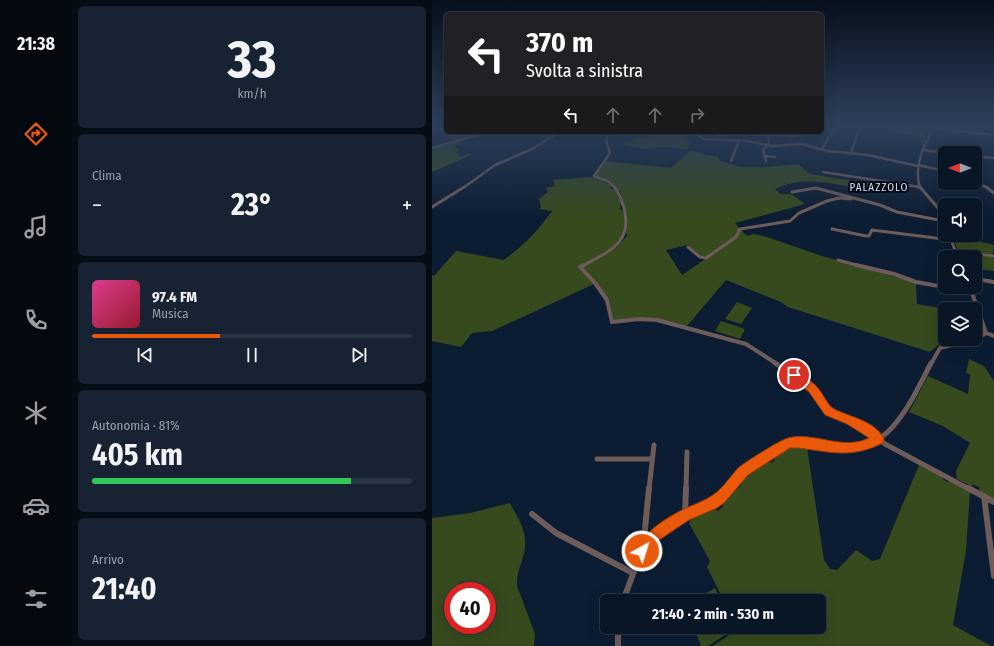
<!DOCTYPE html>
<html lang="it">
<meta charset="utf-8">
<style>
body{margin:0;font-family:"Fira Sans Condensed",sans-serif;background:#172332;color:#f1f3f6;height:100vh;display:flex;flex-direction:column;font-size:15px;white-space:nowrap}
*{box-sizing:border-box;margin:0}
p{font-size:13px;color:#999fa7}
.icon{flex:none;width:22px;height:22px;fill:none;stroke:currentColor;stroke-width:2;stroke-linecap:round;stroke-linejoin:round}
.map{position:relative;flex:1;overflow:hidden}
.side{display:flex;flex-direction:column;gap:6px;padding:6px;background:#050c15;width:360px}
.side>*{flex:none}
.banner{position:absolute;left:12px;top:12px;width:380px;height:122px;border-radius:6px;box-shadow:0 4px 16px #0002,0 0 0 1px #293543;background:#202124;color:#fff;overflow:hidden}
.needle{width:26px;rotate:270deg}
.tools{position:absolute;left:506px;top:146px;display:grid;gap:8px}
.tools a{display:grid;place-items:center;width:44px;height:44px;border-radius:6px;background:#091626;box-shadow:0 4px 16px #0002,0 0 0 1px #293543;font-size:20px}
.speed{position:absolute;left:12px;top:582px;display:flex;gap:8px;font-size:20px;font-weight:700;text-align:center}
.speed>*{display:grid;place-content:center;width:52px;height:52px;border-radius:50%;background:#091626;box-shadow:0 4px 16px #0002,0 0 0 1px #293543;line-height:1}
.speed .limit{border:6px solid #d22;background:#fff;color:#111}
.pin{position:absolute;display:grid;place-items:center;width:34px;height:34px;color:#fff;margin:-17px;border:2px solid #fff;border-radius:50%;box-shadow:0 1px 4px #0007}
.me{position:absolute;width:44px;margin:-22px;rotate:39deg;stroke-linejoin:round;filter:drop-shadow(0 0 3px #0008)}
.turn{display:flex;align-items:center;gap:14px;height:84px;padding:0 16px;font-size:18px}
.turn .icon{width:52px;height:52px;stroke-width:2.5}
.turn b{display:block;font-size:28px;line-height:34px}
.lanes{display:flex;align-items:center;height:38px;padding:0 16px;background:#0003;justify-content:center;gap:20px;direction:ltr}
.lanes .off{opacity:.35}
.big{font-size:30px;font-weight:700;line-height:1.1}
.side .tile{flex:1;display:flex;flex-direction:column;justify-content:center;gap:6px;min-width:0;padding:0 14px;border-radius:6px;background:#172332}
.side .dial{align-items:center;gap:0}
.dial b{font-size:52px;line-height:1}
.song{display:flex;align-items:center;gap:12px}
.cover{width:48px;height:48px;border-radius:6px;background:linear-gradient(135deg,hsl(330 70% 55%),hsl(350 70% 35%))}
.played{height:4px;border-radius:2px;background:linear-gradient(90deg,#ea580c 40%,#293543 40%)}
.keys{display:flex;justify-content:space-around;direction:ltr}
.heat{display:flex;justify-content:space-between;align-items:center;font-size:22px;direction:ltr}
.charge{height:6px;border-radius:3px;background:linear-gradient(90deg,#34c759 81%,#293543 0)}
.trip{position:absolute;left:168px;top:594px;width:226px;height:40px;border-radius:6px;background:#091626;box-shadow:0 4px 16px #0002,0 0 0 1px #293543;font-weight:700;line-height:40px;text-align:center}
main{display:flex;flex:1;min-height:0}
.dock{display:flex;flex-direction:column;width:72px;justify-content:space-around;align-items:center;background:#04090f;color:#999fa7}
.dock .icon{width:28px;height:28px}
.dock .active{color:#ea580c}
.dock b{font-size:18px;color:#f1f3f6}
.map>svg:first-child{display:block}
.green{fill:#364a1e;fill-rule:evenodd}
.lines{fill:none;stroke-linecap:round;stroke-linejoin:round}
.minor-far4{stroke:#6d5c59;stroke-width:2.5}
.minor-far3{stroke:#6d5c59;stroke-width:3}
.minor-far2{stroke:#6d5c59;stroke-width:4}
.minor-far1{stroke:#6d5c59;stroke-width:5}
.minor{stroke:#6d5c59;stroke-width:6}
.route{fill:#ea580c;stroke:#983908}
.labels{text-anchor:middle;stroke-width:4;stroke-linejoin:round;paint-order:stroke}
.far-quarter-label{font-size:11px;letter-spacing:1px;fill:#cee1f9;stroke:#030711}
</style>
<main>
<nav class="dock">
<b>21:38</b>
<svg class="icon active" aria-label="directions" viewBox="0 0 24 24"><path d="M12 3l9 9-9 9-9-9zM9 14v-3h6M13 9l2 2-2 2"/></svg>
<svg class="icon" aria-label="music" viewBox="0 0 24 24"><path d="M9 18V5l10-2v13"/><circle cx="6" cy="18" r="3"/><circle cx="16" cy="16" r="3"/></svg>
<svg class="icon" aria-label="phone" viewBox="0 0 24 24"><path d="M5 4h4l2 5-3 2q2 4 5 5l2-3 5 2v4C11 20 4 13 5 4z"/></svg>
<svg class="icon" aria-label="climate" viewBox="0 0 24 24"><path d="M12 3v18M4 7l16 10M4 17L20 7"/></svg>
<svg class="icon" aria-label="car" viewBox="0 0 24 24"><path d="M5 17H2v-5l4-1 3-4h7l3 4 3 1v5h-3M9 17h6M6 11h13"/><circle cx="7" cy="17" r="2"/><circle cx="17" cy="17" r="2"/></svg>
<svg class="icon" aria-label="filters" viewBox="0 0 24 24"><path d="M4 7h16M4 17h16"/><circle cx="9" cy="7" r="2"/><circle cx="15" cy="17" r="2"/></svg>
</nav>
<section class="side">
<div class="tile dial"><b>33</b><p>km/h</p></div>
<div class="tile"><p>Clima</p>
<div class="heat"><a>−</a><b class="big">23°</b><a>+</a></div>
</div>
<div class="tile">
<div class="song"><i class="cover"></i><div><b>97.4 FM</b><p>Musica</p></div></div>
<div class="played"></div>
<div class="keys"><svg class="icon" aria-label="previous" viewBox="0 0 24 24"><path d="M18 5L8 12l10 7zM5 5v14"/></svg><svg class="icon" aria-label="pause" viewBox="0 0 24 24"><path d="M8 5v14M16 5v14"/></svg><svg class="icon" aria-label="next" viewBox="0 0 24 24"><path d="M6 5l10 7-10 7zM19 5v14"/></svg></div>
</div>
<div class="tile"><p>Autonomia · 81%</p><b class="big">405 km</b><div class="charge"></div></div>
<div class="tile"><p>Arrivo</p><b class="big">21:40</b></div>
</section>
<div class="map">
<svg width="562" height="646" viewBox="0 0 562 646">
<rect width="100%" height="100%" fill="#0c1d33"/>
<path class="green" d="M459,125H462L497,132L493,135V138L455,130Z
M15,132H55L22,142Z
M220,132H258L254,138L258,144L255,149L232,147L213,149L191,145L206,137L217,138Z
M31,141L23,147L25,148L28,157L37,153L39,155L0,172V148Z
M259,150L277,156H286L288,161L309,167H334L366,164L378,174L446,185L445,193C413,187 375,173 343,189L348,194H359L373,204L303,223L307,228L303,237L275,257L269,256L256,245L234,250L250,275L304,238L309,230L315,236L321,234L332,236L390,256L484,283L485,304L513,309V339H534L506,345L498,352L356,307L349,302L294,280L254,327L218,319H193L182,321L177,300L149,267L184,248L196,235L194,234L195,216L188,191L184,190L178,182L163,177L173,161L239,168Z
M161,177L179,185L178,188L186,192L189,202L188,209L191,211C202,244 169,254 147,266L146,268L162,284L60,331L40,333L29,347L0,341V275L2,276L24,251L72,260C93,244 105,232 120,211L107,209L109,207L107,199L116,192L114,188L123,186L121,180Z
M520,235L562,245L561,254L526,250Z
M533,253L560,257L562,258V271L543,269V257H539Z
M305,302L320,308L309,324L293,319Z
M289,321L313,329L308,339L283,331Z
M537,359L552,366L562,381V499L547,491V487L541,485L539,486L525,479L524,471L538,443L511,426L477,412L496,376L536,394L538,374L534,373Z
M364,447L375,448L392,560L398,569L405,570L424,550L440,561L448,559L487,465L510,476L511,479L515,482L519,480L538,491L534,551L521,625L559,646H281L309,627H387V601H292L275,567L278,561L257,523L259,518L275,513L283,508L285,511L291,507L290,502L303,486L307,488L309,485V480L318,471L336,461L339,463L343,460L342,457L354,449Z
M78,503C84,515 92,526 93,540C95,555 84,569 85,586L103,634L102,646H0V518L38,513ZM21,591H55V625H21Z
M283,588L289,601H261Z
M262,627H305L276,646H269Z"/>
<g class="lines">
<path class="minor-far4" d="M503,128L562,135
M177,132L174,140L178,153L162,176L177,182L183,188
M261,132L272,139L316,141L340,146L369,144L396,151L436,155L486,166
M283,135H289L290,133L367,136L366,132
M0,148L56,132
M390,149L404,125
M491,150L518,153
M419,152L429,125
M332,156L343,157
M543,156L562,158
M299,161L307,141
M334,161L331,150L337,144L336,132
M486,165L513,171
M391,172L488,187
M543,182L556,188
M31,188L63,165L98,150L128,132
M488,188C481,166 492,142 505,125"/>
<path class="minor-far3" d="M485,187H488
M488,187L506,208L513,224
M554,187L562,193
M360,192L384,188L448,205L465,212L512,221
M0,207L32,187
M400,229L434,236H437L440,230L519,240
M517,235L526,257
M256,247L268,257L274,258L304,237L308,229L358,221L367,213L395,201L407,198L419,199
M524,251L562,256
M406,260L428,266
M150,266C177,251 201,244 192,208C189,200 188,193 182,187"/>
<path class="minor-far2" d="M152,265L148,267L163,283L175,300L180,322L207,319L225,320L314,344L345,364
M424,265L462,274L484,282L540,292
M543,279L562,282
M538,287L554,333
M554,333L562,336
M499,364L508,348L544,339L554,333"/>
<path class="minor-far1" d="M343,363L379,387L397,412L419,420L440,433L453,444L537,489
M165,459H220
M217,489L222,445
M254,489L255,452
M296,489C301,483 306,476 312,471C320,465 354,442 362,442C393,441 418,459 448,438C470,424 487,386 499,363"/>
<path class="minor" d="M536,488L562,502
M552,496L562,576
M100,514L124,533L201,573
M253,515L254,488
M211,549L217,488
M191,601C207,559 210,538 253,515C272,505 282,505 297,488
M186,627V646"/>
</g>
<linearGradient id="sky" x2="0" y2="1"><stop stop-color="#07101c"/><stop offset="0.58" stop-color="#2e405b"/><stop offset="1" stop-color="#2e405b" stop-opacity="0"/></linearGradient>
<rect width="562" height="216" fill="url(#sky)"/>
<path class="route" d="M362,371C369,374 380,381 385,387C391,393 395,405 402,409C418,417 444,421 452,439L451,443C419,459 399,452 366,448H358L316,475L292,503L285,508L257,520L236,534L226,541L215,556L210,558L205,556L203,551C211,533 231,520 248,511C259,505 271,502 281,495C291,488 298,477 306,468C313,462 348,440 356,438C382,431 410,451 437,438L415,424L393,415L377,392L358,378L356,375Z"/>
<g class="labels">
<g class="far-quarter-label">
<text x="447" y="191">PALAZZOLO</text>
</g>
</g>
</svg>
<div class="tools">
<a><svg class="needle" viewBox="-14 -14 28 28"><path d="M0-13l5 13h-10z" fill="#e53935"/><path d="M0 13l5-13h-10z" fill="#999fa7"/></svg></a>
<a><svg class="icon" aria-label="sound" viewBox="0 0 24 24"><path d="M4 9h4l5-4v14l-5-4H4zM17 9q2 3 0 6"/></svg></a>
<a><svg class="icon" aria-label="search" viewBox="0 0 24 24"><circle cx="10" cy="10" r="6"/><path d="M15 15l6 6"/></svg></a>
<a><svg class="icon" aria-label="layers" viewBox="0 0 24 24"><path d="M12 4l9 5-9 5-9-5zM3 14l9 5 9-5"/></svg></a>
</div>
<div class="speed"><div class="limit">40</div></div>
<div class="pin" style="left:362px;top:375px;background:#d93025"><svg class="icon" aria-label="arrive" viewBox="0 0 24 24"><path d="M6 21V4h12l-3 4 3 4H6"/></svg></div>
<svg class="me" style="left:210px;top:551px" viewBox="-20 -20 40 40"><circle r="17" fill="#ea580c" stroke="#fff" stroke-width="3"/><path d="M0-11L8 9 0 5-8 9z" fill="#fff"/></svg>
<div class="trip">21:40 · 2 min · 530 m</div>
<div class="banner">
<div class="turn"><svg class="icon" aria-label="left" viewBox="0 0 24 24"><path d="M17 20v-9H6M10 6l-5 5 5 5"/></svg><div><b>370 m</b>Svolta a sinistra</div></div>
<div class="lanes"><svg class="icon" aria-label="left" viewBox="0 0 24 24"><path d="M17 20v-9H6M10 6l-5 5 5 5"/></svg><svg class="icon off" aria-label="ahead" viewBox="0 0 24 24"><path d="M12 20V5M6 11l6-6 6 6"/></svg><svg class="icon off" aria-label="ahead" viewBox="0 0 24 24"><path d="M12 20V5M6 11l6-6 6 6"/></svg><svg class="icon off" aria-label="right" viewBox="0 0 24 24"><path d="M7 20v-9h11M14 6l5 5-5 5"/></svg></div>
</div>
</div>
</main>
